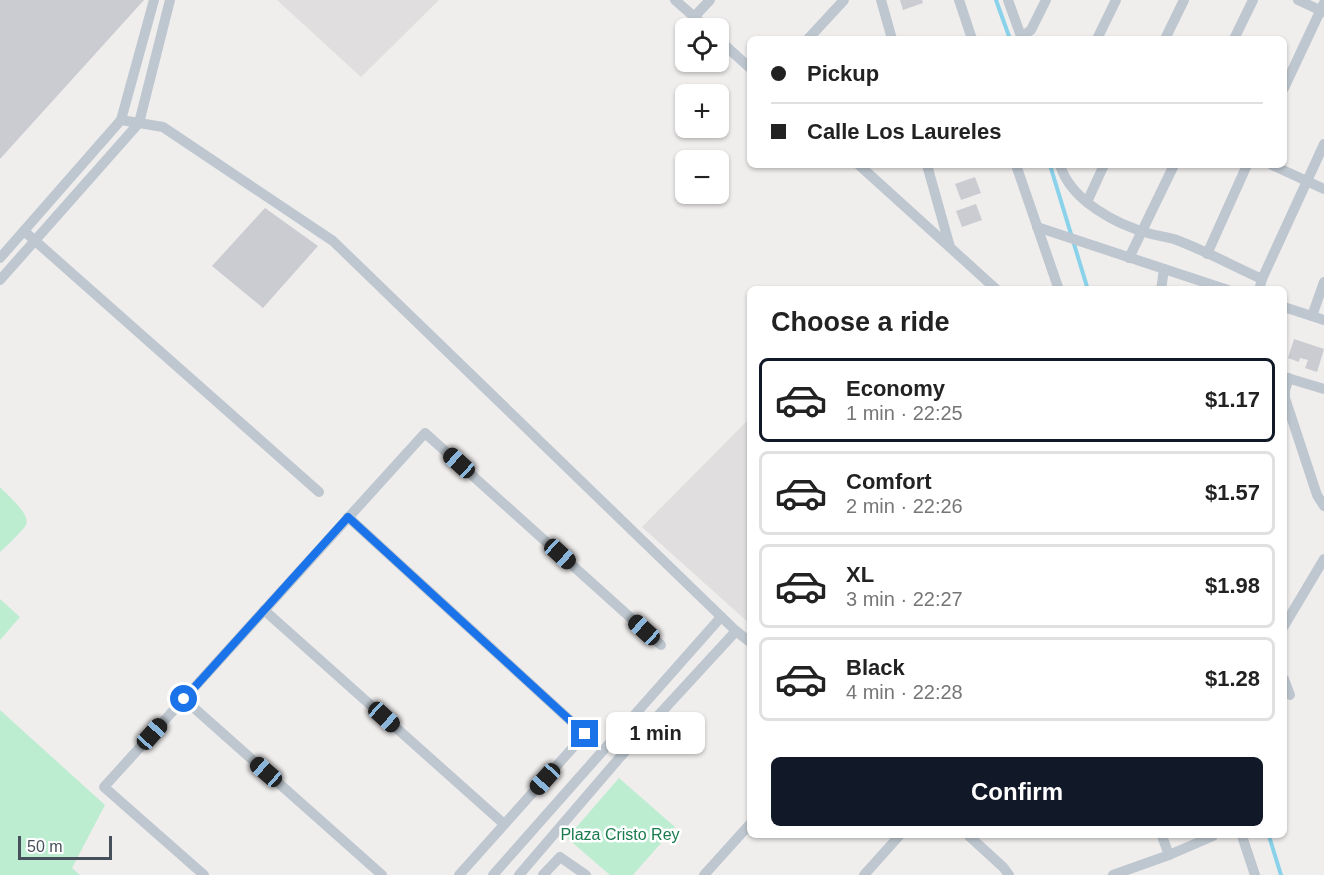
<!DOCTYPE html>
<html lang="en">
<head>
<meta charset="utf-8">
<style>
	body { margin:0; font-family:Arial,sans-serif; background:#f6f6f6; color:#222; height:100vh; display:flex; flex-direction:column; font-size:22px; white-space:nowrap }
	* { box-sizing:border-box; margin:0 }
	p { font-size:20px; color:#767676 }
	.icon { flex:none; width:33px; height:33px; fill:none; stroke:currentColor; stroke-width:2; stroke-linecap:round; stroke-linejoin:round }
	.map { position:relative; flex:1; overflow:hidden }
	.details { position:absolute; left:747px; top:286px; width:540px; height:552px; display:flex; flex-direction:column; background:#fff; border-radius:9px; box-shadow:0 2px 4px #0004 }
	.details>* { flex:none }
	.hud { position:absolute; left:747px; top:36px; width:540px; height:132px; border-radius:9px; box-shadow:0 2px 4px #0004; display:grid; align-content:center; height:132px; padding:0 24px; background:#fff }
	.buttons { position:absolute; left:675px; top:18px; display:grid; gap:12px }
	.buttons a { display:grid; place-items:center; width:54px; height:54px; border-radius:9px; background:#fff; box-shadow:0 2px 4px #0004; font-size:30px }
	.scale { position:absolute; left:18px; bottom:15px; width:94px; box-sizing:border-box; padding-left:6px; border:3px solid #46505a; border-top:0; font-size:16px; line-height:21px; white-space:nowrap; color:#46505a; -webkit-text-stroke:4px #fff; paint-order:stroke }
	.end { position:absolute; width:27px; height:27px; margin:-14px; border:8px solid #1a73e8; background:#fff; box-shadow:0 0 0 3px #fff }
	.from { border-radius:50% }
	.bubble { position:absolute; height:42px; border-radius:9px; background:#fff; box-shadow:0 2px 4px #0004; font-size:20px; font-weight:800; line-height:42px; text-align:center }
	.car { position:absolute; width:18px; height:36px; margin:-18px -9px; border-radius:8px; box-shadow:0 0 4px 2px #0007; background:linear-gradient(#222 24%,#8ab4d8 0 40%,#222 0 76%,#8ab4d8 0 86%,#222 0) }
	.hud b { display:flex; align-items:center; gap:21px; height:57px; font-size:22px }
	.hud b+b { border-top:2px solid #e0e0e0 }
	.hud i { width:15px; height:15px; background:#222 }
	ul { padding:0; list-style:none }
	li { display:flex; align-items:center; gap:18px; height:84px; margin:0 12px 9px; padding:0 12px; border:3px solid #e0e0e0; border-radius:9px }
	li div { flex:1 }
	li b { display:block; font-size:22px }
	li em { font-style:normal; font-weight:800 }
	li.selected { border-color:#111827 }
	li>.icon { width:54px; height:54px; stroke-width:1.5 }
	h2 { padding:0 24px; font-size:27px; line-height:72px }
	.primary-button { display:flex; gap:12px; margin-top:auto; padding:12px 24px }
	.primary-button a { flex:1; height:69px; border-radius:9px; background:#111827; color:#fff; font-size:24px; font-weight:800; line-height:69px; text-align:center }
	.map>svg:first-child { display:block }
</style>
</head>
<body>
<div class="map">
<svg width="1324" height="875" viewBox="0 0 1324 875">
	<rect width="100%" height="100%" fill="#f0eded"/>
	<!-- education -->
	<g fill="#e1dedf">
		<polygon points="277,0 439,0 361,77"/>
		<polygon points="750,418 750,624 642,527"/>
	</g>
	<!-- green -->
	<g fill="#bcedd1">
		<path d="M0 487C7 495 31 514 26 525 24 529 5 548 0 552Z"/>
		<polygon points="0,599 20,617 0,640"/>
		<polygon points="0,710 105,805 72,868 80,875 0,875"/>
		<polygon points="619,778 675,827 633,875 610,875 567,838"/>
	</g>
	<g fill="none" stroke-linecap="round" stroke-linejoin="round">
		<!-- stream -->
		<g stroke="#89d2ea" stroke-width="4">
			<polyline points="996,0 1010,39"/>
			<polyline points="1050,165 1088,290"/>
			<polyline points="1269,836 1281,875"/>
		</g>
	</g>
	<!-- building -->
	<g fill="#caccd2">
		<polygon points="0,0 144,0 0,159"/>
		<polygon points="900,0 922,0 923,3 903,10"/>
		<polygon points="975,177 981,193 961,200 955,184"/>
		<polygon points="976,204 982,220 962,227 956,211"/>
		<polygon points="265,208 318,246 263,308 212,266"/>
		<polygon points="1294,339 1324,349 1317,372 1305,368 1308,360 1300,358 1299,362 1288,358"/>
	</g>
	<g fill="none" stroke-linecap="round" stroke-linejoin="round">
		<!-- minor -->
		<g stroke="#bec7cf" stroke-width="10">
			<polyline points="675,0 707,28"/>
			<polyline points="881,0 892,39"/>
			<polyline points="959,0 972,39"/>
			<polyline points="1008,0 1022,39"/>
			<polyline points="1298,0 1324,12"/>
			<polyline points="694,17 710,0"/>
			<polyline points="1021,37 1031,30 1046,0"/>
			<polyline points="718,39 750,68"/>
			<polyline points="808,39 844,0"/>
			<polyline points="1097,39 1116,0"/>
			<polyline points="1165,39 1184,0"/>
			<polyline points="1234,39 1253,0"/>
			<polyline points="1284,88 1324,3"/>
			<polyline points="121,120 163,127 333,241 736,631 750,642"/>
			<polyline points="859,165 997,290"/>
			<polyline points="927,165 950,247"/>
			<polyline points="1016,165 1059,290"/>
			<path d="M1060 165C1071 201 1117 225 1151 234 1159 236 1167 237 1174 239 1204 250 1233 266 1262 279"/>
			<polyline points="1272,165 1324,189"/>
			<polyline points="1087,202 1104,165"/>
			<polyline points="1037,227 1228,290"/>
			<polyline points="24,231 319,492"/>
			<polyline points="1207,254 1247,165"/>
			<polyline points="0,258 121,120 154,0"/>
			<polyline points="1129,258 1174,165"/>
			<polyline points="0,280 139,123 170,0"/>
			<polyline points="1161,290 1164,269"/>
			<polyline points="1259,290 1262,279 1324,144"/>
			<polyline points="1284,307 1324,320"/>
			<polyline points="1312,316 1324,282"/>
			<polyline points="1284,377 1324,389"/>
			<polyline points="1289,378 1285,390 1285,398 1317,495 1324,506"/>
			<polyline points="348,517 585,734 459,875"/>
			<polyline points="264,610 504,824"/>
			<polyline points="1284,626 1324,559"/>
			<polyline points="1284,679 1290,695"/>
			<polyline points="184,699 382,875"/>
			<polyline points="969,836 1003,867 1009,875"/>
			<polyline points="1162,836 1169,855"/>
			<polyline points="1242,836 1255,875"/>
			<polyline points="204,875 104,787 425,433 661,645"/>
			<polyline points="493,875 721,617"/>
			<polyline points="519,875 621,756 736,631"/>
			<polyline points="543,875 560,857 586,875"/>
			<polyline points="704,875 750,824"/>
			<polyline points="864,875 899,836"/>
			<polyline points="1113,875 1169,855 1213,836"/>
		</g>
	</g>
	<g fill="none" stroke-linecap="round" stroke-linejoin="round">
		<!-- route -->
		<polyline stroke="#1a73e8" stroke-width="8" points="184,699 348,517 585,734"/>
	</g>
	<g text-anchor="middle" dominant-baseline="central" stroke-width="5" stroke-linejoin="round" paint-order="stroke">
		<!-- park labels -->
		<g font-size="16" fill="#187a4d" stroke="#fff">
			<text x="620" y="834">Plaza Cristo Rey</text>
		</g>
	</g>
</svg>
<div class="buttons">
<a><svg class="icon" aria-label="locate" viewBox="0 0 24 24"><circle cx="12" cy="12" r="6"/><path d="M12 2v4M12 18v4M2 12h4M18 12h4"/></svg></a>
<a>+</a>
<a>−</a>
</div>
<div class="scale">50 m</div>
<i class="end from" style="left:184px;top:699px"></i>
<i class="end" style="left:585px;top:734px"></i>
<div class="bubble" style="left:606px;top:712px;width:99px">1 min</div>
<i class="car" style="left:459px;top:463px;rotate:312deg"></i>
<i class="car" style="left:560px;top:554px;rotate:132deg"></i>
<i class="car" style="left:644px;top:630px;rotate:312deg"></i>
<i class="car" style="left:384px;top:717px;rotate:132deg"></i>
<i class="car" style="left:152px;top:734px;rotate:42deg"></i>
<i class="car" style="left:266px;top:772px;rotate:311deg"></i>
<i class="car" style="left:545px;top:779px;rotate:222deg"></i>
<div class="hud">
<b><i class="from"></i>Pickup</b>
<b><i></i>Calle Los Laureles</b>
</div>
<section class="details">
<h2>Choose a ride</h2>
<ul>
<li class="selected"><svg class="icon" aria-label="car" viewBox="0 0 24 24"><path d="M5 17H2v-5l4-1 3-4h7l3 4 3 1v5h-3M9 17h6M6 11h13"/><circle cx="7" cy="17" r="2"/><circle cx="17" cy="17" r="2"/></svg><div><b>Economy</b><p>1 min · 22:25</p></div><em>$1.17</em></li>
<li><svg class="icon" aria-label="car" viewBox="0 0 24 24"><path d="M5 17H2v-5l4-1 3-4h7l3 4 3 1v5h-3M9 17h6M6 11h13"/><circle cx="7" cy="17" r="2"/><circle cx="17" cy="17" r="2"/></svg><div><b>Comfort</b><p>2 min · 22:26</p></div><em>$1.57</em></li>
<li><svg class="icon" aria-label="car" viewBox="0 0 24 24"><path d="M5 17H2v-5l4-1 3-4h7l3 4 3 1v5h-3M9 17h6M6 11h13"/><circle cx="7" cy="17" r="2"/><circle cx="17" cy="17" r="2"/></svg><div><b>XL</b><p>3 min · 22:27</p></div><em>$1.98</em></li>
<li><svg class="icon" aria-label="car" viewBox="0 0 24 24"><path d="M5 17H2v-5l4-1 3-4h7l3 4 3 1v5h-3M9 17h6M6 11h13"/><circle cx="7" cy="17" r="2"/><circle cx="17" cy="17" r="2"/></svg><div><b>Black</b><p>4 min · 22:28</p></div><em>$1.28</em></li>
</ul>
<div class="primary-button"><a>Confirm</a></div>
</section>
</div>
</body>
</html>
